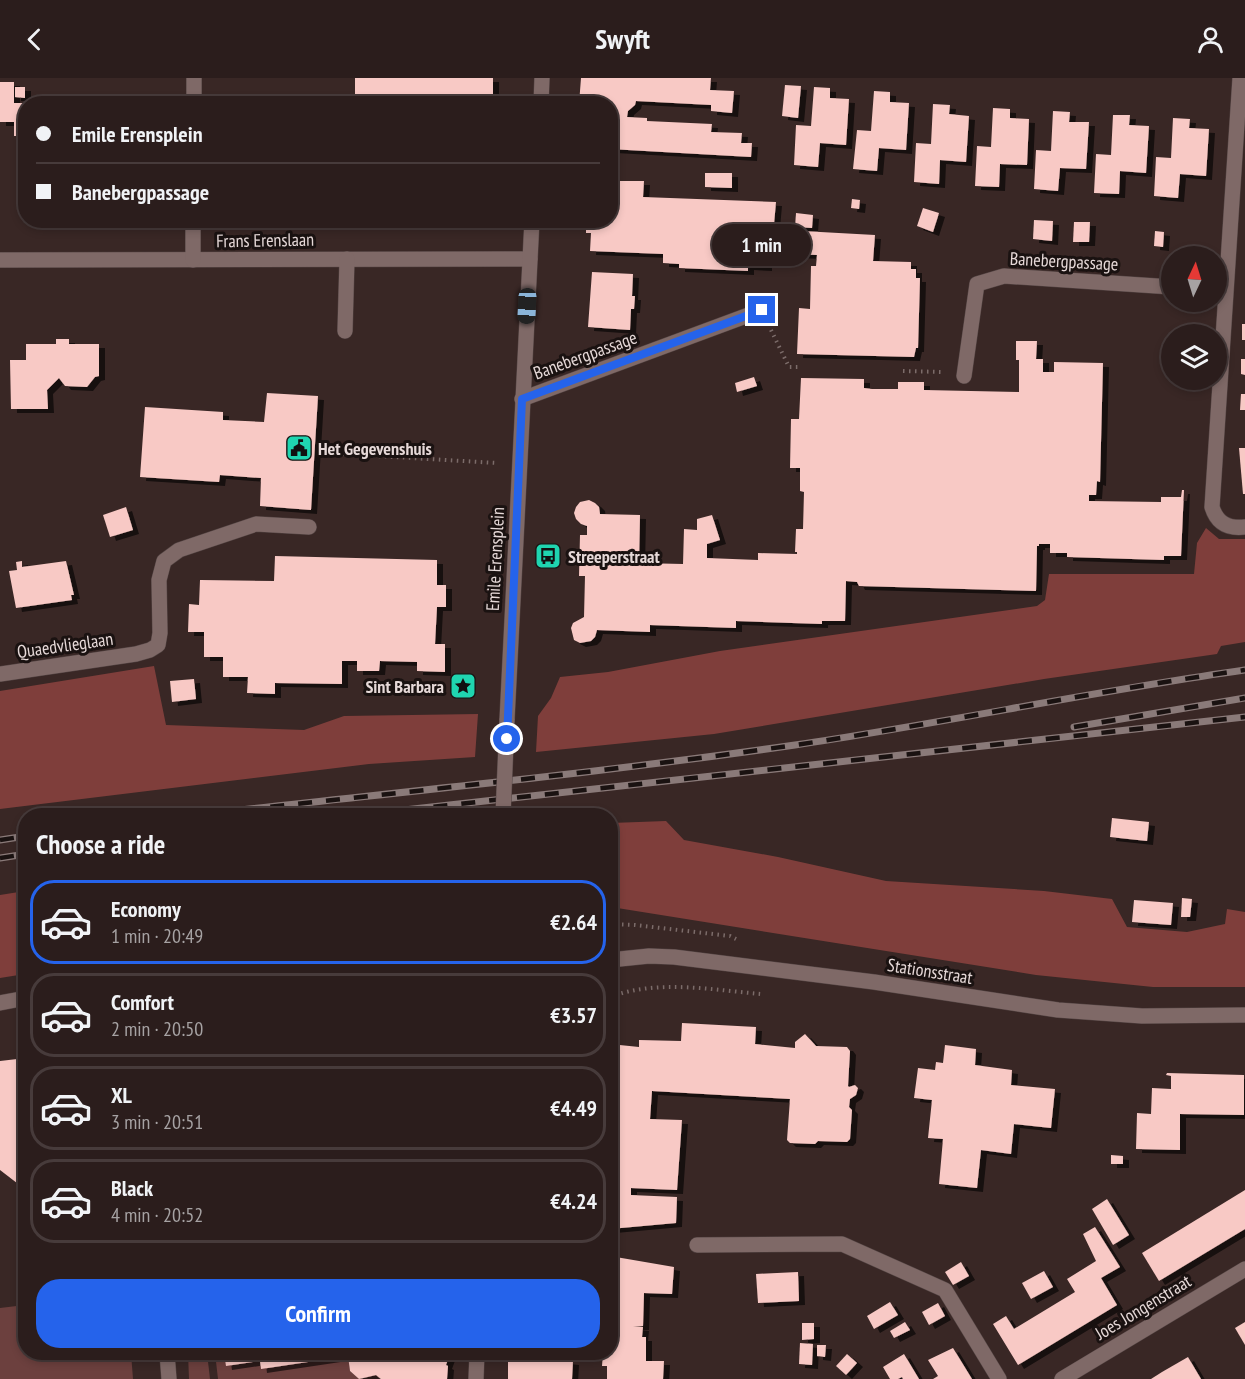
<!DOCTYPE html>
<html lang="en">
<head>
<meta charset="utf-8">
<style>
	body { margin:0; font-family:"PT Sans Narrow",sans-serif; background:#332625; color:#f1f3f6; height:100vh; display:flex; flex-direction:column; font-size:22px; white-space:nowrap }
	* { box-sizing:border-box; margin:0 }
	p { font-size:20px; color:#a6a2a3 }
	.icon { flex:none; width:33px; height:33px; fill:none; stroke:currentColor; stroke-width:2; stroke-linecap:round; stroke-linejoin:round }
	.map { position:relative; flex:1; overflow:hidden }
	.panel { position:absolute; left:18px; top:730px; width:600px; height:552px; display:flex; flex-direction:column; background:#2b1d1c; border-radius:24px; box-shadow:0 3px 9px #0003,0 0 0 2px #473b3b }
	.panel>* { flex:none }
	.banner { position:absolute; left:18px; top:18px; width:600px; height:132px; border-radius:24px; box-shadow:0 3px 9px #0003,0 0 0 2px #473b3b; display:grid; align-content:center; height:132px; padding:0 18px; background:#2b1d1c }
	.needle { width:39px; rotate:4deg }
	.buttons { position:absolute; left:1161px; top:168px; display:grid; gap:12px }
	.buttons a { display:grid; place-items:center; width:66px; height:66px; border-radius:50%; background:#2b1d1c; box-shadow:0 3px 9px #0003,0 0 0 2px #473b3b; font-size:30px }
	.end { position:absolute; width:27px; height:27px; margin:-14px; border:8px solid #2563eb; background:#fff; box-shadow:0 0 0 3px #fff }
	.from { border-radius:50% }
	.bubble { position:absolute; height:42px; border-radius:21px; background:#2b1d1c; box-shadow:0 3px 9px #0003,0 0 0 2px #473b3b; font-size:20px; font-weight:700; line-height:42px; text-align:center }
	.car { position:absolute; width:18px; height:36px; margin:-18px -9px; border-radius:8px; box-shadow:0 0 4px 2px #0007; background:linear-gradient(#222 24%,#8ab4d8 0 40%,#222 0 76%,#8ab4d8 0 86%,#222 0) }
	.banner b { display:flex; align-items:center; gap:21px; height:57px; font-size:22px }
	.banner b+b { border-top:2px solid #473b3b }
	.banner i { width:15px; height:15px; background:#f1f3f6 }
	ul { padding:0; list-style:none }
	li { display:flex; align-items:center; gap:18px; height:84px; margin:0 12px 9px; padding:0 6px; border:3px solid #473b3b; border-radius:24px }
	li div { flex:1 }
	li b { display:block; font-size:22px }
	li em { font-style:normal; font-weight:700 }
	li.active { border-color:#2563eb }
	li>.icon { width:54px; height:54px; stroke-width:1.5 }
	h2 { padding:0 18px; font-size:27px; line-height:72px }
	.cta { display:flex; gap:12px; margin-top:auto; padding:12px 18px }
	.cta a { flex:1; height:69px; border-radius:24px; background:#2563eb; color:#fff; font-size:24px; font-weight:700; line-height:69px; text-align:center }
	header { display:flex; justify-content:space-between; align-items:center; height:78px; padding:0 18px; background:#2b1d1c; font-size:27px; font-weight:700 }
	.map>svg:first-child { display:block }
</style>
</head>
<body>
<header><svg class="icon" aria-label="back" viewBox="0 0 24 24"><path d="M15 5l-7 7 7 7"/></svg>Swyft<svg class="icon" aria-label="person" viewBox="0 0 24 24"><circle cx="12" cy="8" r="4"/><path d="M4 21q1-7 8-7t8 7"/></svg></header>
<div class="map">
<svg width="1245" height="1301" viewBox="0 0 1245 1301">
	<defs>
		<filter id="shadow"><feDropShadow dx="6" dy="4" stdDeviation="0" flood-color="#0009"/></filter>
	</defs>
	<rect width="100%" height="100%" fill="#392725"/>
	<!-- green -->
	<g fill="#6c403e">
		<polygon points="25,1227 26,1275 131,1275 133,1301 0,1301 0,1230"/>
		<polygon points="188,1275 207,1275 210,1301 189,1301"/>
		<polygon points="215,1275 224,1275 260,1283 261,1290 348,1278 350,1293 359,1301 376,1297 381,1301 218,1301"/>
	</g>
	<!-- forest -->
	<g fill="#7f3e3b">
		<polygon points="1206,450 1219,461 1245,461 1245,564 1221,568 1217,576 1044,601 714,656 536,674 538,638 551,620 560,599 608,594 720,573 1037,528 1045,522 1049,496 1194,496 1197,465"/>
		<polygon points="154,588 166,647 304,652 344,638 478,636 475,679 369,686 0,731 0,613"/>
		<polygon points="666,743 684,762 778,779 886,803 1044,813 1112,821 1127,849 1187,854 1225,846 1227,831 1245,834 1245,909 1153,909 1036,897 611,829 611,745"/>
		<polygon points="25,813 25,896 0,900 0,817"/>
	</g>
	<!-- building -->
	<g fill="#f8c9c5" filter="url(#shadow)">
		<polygon points="355,0 493,0 493,26 341,26 341,19 355,18"/>
		<polygon points="581,0 711,0 710,12 734,13 732,35 711,33 711,27 636,23 635,27 628,33 627,39 647,40 647,43 712,46 711,54 742,55 741,65 752,65 751,79 610,71 610,26 579,26"/>
		<polygon points="0,4 14,4 14,25 26,25 26,58 14,58 14,44 0,44"/>
		<polygon points="785,7 801,8 798,40 782,38"/>
		<polygon points="15,9 25,9 25,20 15,19"/>
		<polygon points="814,9 830,10 830,20 849,21 846,67 820,65 818,89 794,87 796,47 811,48"/>
		<polygon points="874,13 890,14 890,24 909,25 906,72 879,70 877,93 853,91 857,52 871,53"/>
		<polygon points="933,26 950,27 949,36 969,38 966,84 940,82 939,106 914,104 916,65 931,66"/>
		<polygon points="993,30 1010,31 1010,40 1029,41 1027,87 1000,86 999,109 975,108 977,68 991,69"/>
		<polygon points="1053,33 1070,34 1069,44 1089,44 1086,91 1060,90 1058,113 1034,111 1036,72 1051,73"/>
		<polygon points="1113,37 1130,37 1129,47 1149,48 1146,95 1120,93 1119,116 1094,115 1096,76 1111,77"/>
		<polygon points="1173,40 1190,41 1189,50 1209,51 1206,98 1180,96 1178,120 1154,118 1156,79 1171,80"/>
		<polygon points="705,95 732,95 732,110 705,109"/>
		<polygon points="610,103 644,103 643,119 776,124 774,146 784,146 784,152 875,157 873,183 911,184 911,191 916,191 916,200 920,200 918,270 916,270 914,279 797,276 799,230 810,231 811,188 816,188 817,177 766,175 766,189 748,188 748,193 679,190 679,186 663,185 663,176 590,173 591,155 586,155 586,142 610,142"/>
		<polygon points="852,121 860,122 859,131 851,130"/>
		<polygon points="923,130 939,135 933,154 917,148"/>
		<polygon points="796,135 813,137 812,150 795,149"/>
		<polygon points="1034,142 1053,143 1052,163 1033,161"/>
		<polygon points="1074,144 1090,144 1089,164 1073,164"/>
		<polygon points="1155,153 1164,154 1163,169 1154,168"/>
		<polygon points="592,194 633,196 632,218 635,218 634,231 631,231 630,252 588,249"/>
		<rect x="1242" y="246" width="3" height="16"/>
		<polygon points="56,261 69,261 69,266 99,266 99,298 95,299 87,309 65,308 59,300 47,312 48,331 11,331 10,282 26,282 26,266 56,266"/>
		<polygon points="1016,263 1037,263 1036,281 1043,281 1043,294 1054,294 1054,284 1103,285 1100,404 1097,403 1096,417 1089,417 1089,423 1161,424 1161,419 1181,419 1182,412 1184,412 1181,478 1164,478 1164,482 1067,479 1067,475 1050,475 1050,466 1039,466 1039,468 1037,468 1036,513 859,508 857,504 846,503 845,543 822,543 822,546 736,543 736,550 650,547 650,554 597,552 595,559 591,563 580,565 574,562 571,550 573,545 584,539 585,498 579,498 580,457 587,457 587,448 581,446 576,441 574,435 576,429 580,424 589,422 595,425 599,429 600,436 640,437 639,485 683,486 684,451 697,452 697,441 712,437 720,462 707,466 707,480 758,482 758,475 797,476 797,474 795,474 796,451 803,451 804,414 800,413 800,390 790,390 791,341 799,341 801,300 864,301 864,310 872,311 898,311 898,304 924,304 924,312 1019,314 1019,282 1016,282"/>
		<polygon points="1241,281 1245,281 1245,297 1241,296"/>
		<polygon points="754,299 757,308 737,314 735,305"/>
		<polygon points="267,315 318,318 311,432 260,428 261,400 220,397 219,404 140,399 145,329 223,334 223,342 264,344"/>
		<polygon points="1241,316 1245,316 1245,332 1240,332"/>
		<polygon points="1239,370 1245,370 1245,416 1243,416"/>
		<polygon points="126,429 133,452 110,459 103,437"/>
		<polygon points="275,478 437,482 437,507 446,507 446,529 437,529 435,566 445,566 445,594 417,593 417,584 380,583 379,593 357,593 357,583 342,583 342,606 275,605 275,616 247,615 248,599 223,599 223,579 204,579 204,554 188,554 189,526 199,527 200,502 274,503"/>
		<polygon points="22,483 22,489 66,483 74,517 71,517 72,522 16,530 9,493 17,492 16,484"/>
		<polygon points="194,601 196,621 172,624 170,603"/>
		<polygon points="1112,740 1149,744 1147,763 1110,759"/>
		<polygon points="1182,820 1192,821 1190,839 1181,839"/>
		<polygon points="1134,822 1173,825 1171,847 1132,844"/>
		<polygon points="682,945 756,949 755,966 795,970 795,964 805,956 816,968 847,969 850,973 848,1008 849,1009 855,1007 858,1010 856,1017 850,1021 849,1029 852,1032 850,1061 847,1064 818,1063 815,1066 790,1065 787,1062 790,1021 652,1013 650,1041 682,1042 677,1112 631,1110 631,1117 677,1119 676,1145 610,1151 610,966 639,969 639,962 681,963"/>
		<polygon points="945,967 976,971 975,987 1012,992 1011,1007 1055,1011 1051,1050 1014,1046 1011,1076 981,1072 977,1110 939,1106 943,1061 928,1060 932,1022 914,1020 918,990 935,992 936,984 943,985"/>
		<polygon points="26,980 26,1112 0,1092 0,983"/>
		<polygon points="1167,995 1244,997 1244,1037 1180,1036 1180,1072 1136,1071 1137,1035 1151,1036 1152,1010 1171,1011 1171,998 1166,997"/>
		<polygon points="1111,1077 1123,1078 1123,1086 1111,1086"/>
		<polygon points="1245,1112 1245,1151 1159,1203 1142,1175"/>
		<polygon points="1107,1121 1129,1157 1113,1167 1092,1131"/>
		<polygon points="1095,1149 1120,1189 1101,1200 1117,1227 1018,1287 993,1246 1006,1238 1014,1251 1075,1214 1067,1201 1096,1183 1083,1156"/>
		<polygon points="610,1178 674,1189 672,1216 644,1215 643,1248 633,1248 643,1249 642,1259 646,1259 646,1283 664,1283 663,1301 607,1301 607,1288 602,1288 603,1275 610,1275"/>
		<polygon points="961,1184 969,1198 953,1207 945,1194"/>
		<polygon points="1044,1193 1053,1209 1031,1221 1022,1205"/>
		<polygon points="798,1194 799,1223 758,1225 756,1196"/>
		<polygon points="890,1224 898,1237 874,1251 867,1238"/>
		<polygon points="938,1225 945,1238 929,1247 922,1234"/>
		<polygon points="905,1244 910,1252 894,1260 890,1253"/>
		<polygon points="1245,1244 1245,1267 1235,1250"/>
		<polygon points="802,1245 814,1245 814,1261 802,1262"/>
		<polygon points="800,1265 813,1266 812,1287 799,1286"/>
		<polygon points="817,1267 826,1267 825,1279 817,1278"/>
		<polygon points="953,1270 972,1301 933,1301 938,1298 928,1282"/>
		<polygon points="224,1275 450,1275 450,1276 446,1287 448,1288 447,1301 381,1301 376,1297 359,1301 350,1293 348,1278 261,1291 260,1283 226,1288"/>
		<polygon points="508,1275 545,1275 545,1280 573,1283 572,1301 508,1301"/>
		<polygon points="847,1276 857,1285 846,1297 836,1288"/>
		<polygon points="904,1276 919,1301 903,1301 902,1299 898,1301 890,1301 883,1289"/>
		<polygon points="1188,1279 1201,1301 1151,1301 1162,1294"/>
	</g>
	<g fill="none" stroke-linecap="round" stroke-linejoin="round">
		<!-- minor casing -->
		<g stroke="#534443" stroke-width="16">
			<g id="minor">
				<path d="M1240 0 1212 429C1217 445 1228 451 1245 449"/>
				<polyline points="194,26 194,0"/>
				<polyline points="541,26 542,0"/>
				<polyline points="0,182 530,181"/>
				<polyline points="193,182 193,142"/>
				<polyline points="345,253 347,181"/>
				<polyline points="964,298 977,206 1004,198 1172,209"/>
				<polyline points="522,321 762,232"/>
				<polyline points="0,596 136,576 150,572 158,567 160,555 159,502 164,483 179,472 256,446 309,449"/>
				<polyline points="507,642 532,142"/>
				<polyline points="610,882 649,878 674,879 874,904 1058,932 1142,938 1245,937"/>
				<polyline points="0,925 26,920"/>
				<polyline points="697,1167 842,1166 945,1212 999,1301"/>
				<polyline points="167,1275 169,1301"/>
				<polyline points="476,1301 477,1275"/>
				<polyline points="1062,1301 1245,1191"/>
			</g>
		</g>
		<!-- path -->
		<g stroke="#7c6c6a" stroke-width="4" stroke-dasharray="1.5 4.5" stroke-linecap="butt">
			<polyline points="771,252 789,289 798,289"/>
			<polyline points="903,293 943,294"/>
			<polyline points="325,375 497,385"/>
			<polyline points="610,846 635,847 730,858 736,861"/>
			<path d="M610 919C657 901 713 912 761 916"/>
		</g>
		<!-- minor -->
		<use href="#minor" stroke="#7f6967" stroke-width="15"/>
		<!-- rail casing -->
		<g stroke="#8a7a79" stroke-width="7">
			<g id="rail">
				<polyline points="1074,649 1245,620"/>
				<path d="M187 738C389 715 593 696 795 667 945 645 1094 613 1245 592"/>
				<polyline points="350,738 1245,639"/>
				<polyline points="0,762 26,758"/>
				<polyline points="0,780 26,776"/>
			</g>
		</g>
		<!-- rail -->
		<use href="#rail" stroke="#1a1211" stroke-width="4.5" stroke-dasharray="14" stroke-linecap="butt"/>
		<!-- minor-bridge casing -->
		<g stroke="#534443" stroke-width="16" stroke-linecap="butt">
			<polyline id="minor-bridge" points="503,738 507,642"/>
		</g>
		<!-- minor-bridge -->
		<use href="#minor-bridge" stroke="#7f6967" stroke-width="15"/>
	</g>
	<g fill="none" stroke-linecap="round" stroke-linejoin="round">
		<!-- route -->
		<polyline stroke="#2563eb" stroke-width="8" points="507,661 522,321 762,232"/>
	</g>
	<!-- icons -->
	<defs>
		<g id="civic-square" transform="scale(1.35)"><rect x="-9" y="-9" width="18" height="18" rx="4" fill="#1fd5b0" stroke="#1a1211"/><path d="M-.6-6.5H3V-4.5H.6V-3L4-1V1h2V6H-6V1h2V-1L-.6-3ZM-1.2 2.5V6h2.4V2.5Z" fill="#111"/></g>
		<g id="bus-square" transform="scale(1.35)"><rect x="-9" y="-9" width="18" height="18" rx="4" fill="#1fd5b0" stroke="#1a1211"/><path d="M-5-6H5V4H4V6H2V4H-2V6H-4V4H-5ZM-3.5-4V0h7V-4ZM-3.5 1.2v1.5H-2V1.2ZM2 1.2v1.5H3.5V1.2Z" fill="#111"/></g>
		<g id="sight-square" transform="scale(1.35)"><rect x="-9" y="-9" width="18" height="18" rx="4" fill="#1fd5b0" stroke="#1a1211"/><path d="M0-6L1.8-2.2L6-1.7L2.9 1.2L3.7 5.4L0 3.3L-3.7 5.4L-2.9 1.2L-6-1.7L-1.8-2.2Z" fill="#111"/></g>
	</defs>
	<g fill-rule="evenodd">
		<use href="#civic-square" x="299" y="370"/>
		<use href="#bus-square" x="548" y="478"/>
		<use href="#sight-square" x="463" y="608"/>
	</g>
	<g text-anchor="middle" dominant-baseline="central" stroke-width="6" stroke-linejoin="round" paint-order="stroke">
		<!-- street labels -->
		<g font-size="18" fill="#e6d9d8" stroke="#1a1211">
			<text transform="translate(265 162) rotate(-1)">Frans Erenslaan</text>
			<text transform="translate(1064 183) rotate(3)">Banebergpassage</text>
			<text transform="translate(585 277) rotate(-20)">Banebergpassage</text>
			<text transform="translate(495 481) rotate(-87)">Emile Erensplein</text>
			<text transform="translate(65 567) rotate(-8)">Quaedvlieglaan</text>
			<text transform="translate(930 893) rotate(9)">Stationsstraat</text>
			<text transform="translate(1143 1229) rotate(-31)">Joes Jongenstraat</text>
		</g>
		<!-- poi labels -->
		<g font-size="18" font-weight="bold" fill="#e6d9d8" stroke="#1a1211" text-anchor="start">
			<text x="318" y="370">Het Gegevenshuis</text>
			<text x="568" y="478">Streeperstraat</text>
			<text x="444" y="608" text-anchor="end">Sint Barbara</text>
		</g>
	</g>
</svg>
<div class="buttons">
<a><svg class="needle" viewBox="-14 -14 28 28"><path d="M0-13l5 13h-10z" fill="#e53935"/><path d="M0 13l5-13h-10z" fill="#a6a2a3"/></svg></a>
<a><svg class="icon" aria-label="layers" viewBox="0 0 24 24"><path d="M12 4l9 5-9 5-9-5zM3 14l9 5 9-5"/></svg></a>
</div>
<i class="end from" style="left:507px;top:661px"></i>
<i class="end" style="left:762px;top:232px"></i>
<div class="bubble" style="left:712px;top:146px;width:99px">1 min</div>
<i class="car" style="left:527px;top:228px;rotate:183deg"></i>
<div class="banner">
<b><i class="from"></i>Emile Erensplein</b>
<b><i></i>Banebergpassage</b>
</div>
<section class="panel">
<h2>Choose a ride</h2>
<ul>
<li class="active"><svg class="icon" aria-label="car" viewBox="0 0 24 24"><path d="M5 17H2v-5l4-1 3-4h7l3 4 3 1v5h-3M9 17h6M6 11h13"/><circle cx="7" cy="17" r="2"/><circle cx="17" cy="17" r="2"/></svg><div><b>Economy</b><p>1 min · 20:49</p></div><em>€2.64</em></li>
<li><svg class="icon" aria-label="car" viewBox="0 0 24 24"><path d="M5 17H2v-5l4-1 3-4h7l3 4 3 1v5h-3M9 17h6M6 11h13"/><circle cx="7" cy="17" r="2"/><circle cx="17" cy="17" r="2"/></svg><div><b>Comfort</b><p>2 min · 20:50</p></div><em>€3.57</em></li>
<li><svg class="icon" aria-label="car" viewBox="0 0 24 24"><path d="M5 17H2v-5l4-1 3-4h7l3 4 3 1v5h-3M9 17h6M6 11h13"/><circle cx="7" cy="17" r="2"/><circle cx="17" cy="17" r="2"/></svg><div><b>XL</b><p>3 min · 20:51</p></div><em>€4.49</em></li>
<li><svg class="icon" aria-label="car" viewBox="0 0 24 24"><path d="M5 17H2v-5l4-1 3-4h7l3 4 3 1v5h-3M9 17h6M6 11h13"/><circle cx="7" cy="17" r="2"/><circle cx="17" cy="17" r="2"/></svg><div><b>Black</b><p>4 min · 20:52</p></div><em>€4.24</em></li>
</ul>
<div class="cta"><a>Confirm</a></div>
</section>
</div>
</body>
</html>
